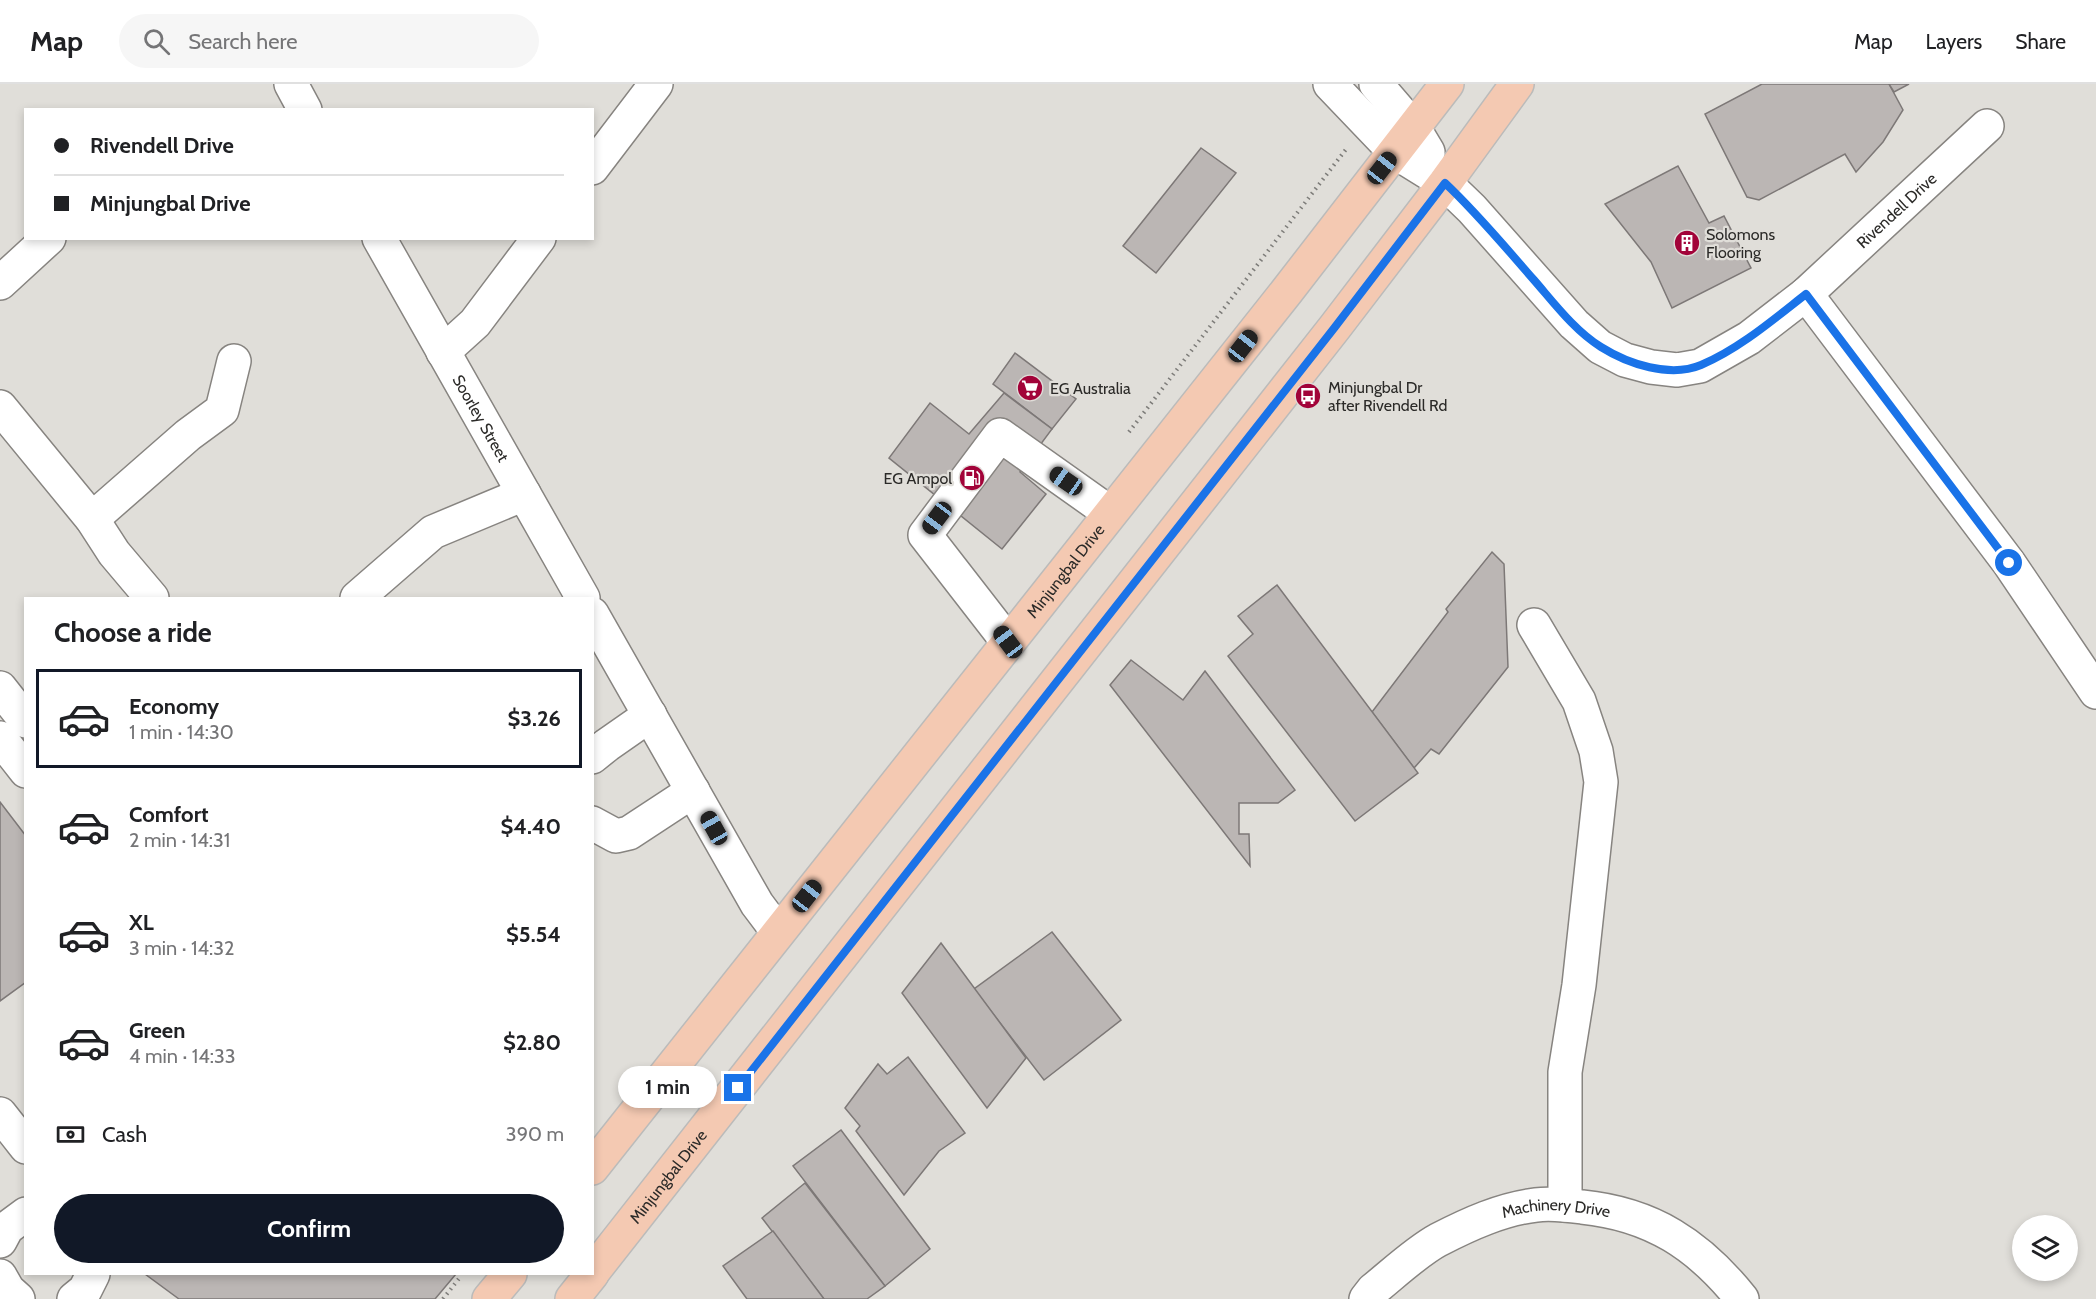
<!DOCTYPE html>
<html lang="en">
<head>
<meta charset="utf-8">
<style>
	body { margin:0; font-family:Cabin,sans-serif; background:#f6f6f6; color:#202124; height:100vh; display:flex; flex-direction:column; font-size:22px; white-space:nowrap }
	* { box-sizing:border-box; margin:0 }
	p { font-size:20px; color:#757577 }
	.icon { flex:none; width:33px; height:33px; fill:none; stroke:currentColor; stroke-width:2; stroke-linecap:round; stroke-linejoin:round }
	.map { position:relative; flex:1; overflow:hidden }
	.sheet { position:absolute; left:24px; top:513px; width:570px; height:678px; display:flex; flex-direction:column; background:#fff; border-radius:0px; box-shadow:0 3px 9px #0003 }
	.sheet>* { flex:none }
	.top-card { position:absolute; left:24px; top:24px; width:570px; height:132px; border-radius:0px; box-shadow:0 3px 9px #0003; display:grid; align-content:center; height:132px; padding:0 30px; background:#fff }
	.buttons { position:absolute; left:2012px; top:1131px; display:grid; gap:12px }
	.buttons a { display:grid; place-items:center; width:66px; height:66px; border-radius:50%; background:#fff; box-shadow:0 3px 9px #0003; font-size:30px }
	.end { position:absolute; width:27px; height:27px; margin:-14px; border:8px solid #1a73e8; background:#fff; box-shadow:0 0 0 3px #fff }
	.from { border-radius:50% }
	.bubble { position:absolute; height:42px; border-radius:21px; background:#fff; box-shadow:0 3px 9px #0003; font-size:20px; font-weight:800; line-height:42px; text-align:center }
	.car { position:absolute; width:18px; height:36px; margin:-18px -9px; border-radius:8px; box-shadow:0 0 4px 2px #0007; background:linear-gradient(#222 24%,#8ab4d8 0 40%,#222 0 76%,#8ab4d8 0 86%,#222 0) }
	.top-card b { display:flex; align-items:center; gap:21px; height:57px; font-size:22px }
	.top-card b+b { border-top:2px solid #e0e0e0 }
	.top-card i { width:15px; height:15px; background:#202124 }
	ul { padding:0; list-style:none }
	li { display:flex; align-items:center; gap:18px; height:99px; margin:0 12px 9px; padding:0 18px; border:3px solid transparent; border-radius:0px }
	li div { flex:1 }
	li b { display:block; font-size:22px }
	li em { font-style:normal; font-weight:800 }
	li.selected { border-color:#111827 }
	li>.icon { width:54px; height:54px; stroke-width:1.5 }
	h2 { padding:0 30px; font-size:27px; line-height:72px }
	.pay { display:flex; align-items:center; gap:15px; height:66px; padding:0 30px; font-size:22px }
	.pay p { margin-inline-start:auto }
	.button { display:flex; gap:12px; margin-top:auto; padding:12px 30px }
	.button a { flex:1; height:69px; border-radius:36px; background:#111827; color:#fff; font-size:24px; font-weight:800; line-height:69px; text-align:center }
	header { display:flex; align-items:center; gap:36px; box-sizing:border-box; height:84px; padding:0 30px; background:#fff; border-bottom:2px solid #e0e0e0 }
	header strong { font-size:28px }
	nav { display:flex; gap:33px; margin-inline-start:auto; font-size:21px }
	.search { width:420px; height:54px; background:#f6f6f6; display:flex; align-items:center; gap:15px; box-sizing:border-box; padding:0 21px; border-radius:33px; color:#757577; font-size:22px }
	.map>svg:first-child { display:block }
</style>
</head>
<body>
<header>
<strong>Map</strong>
<div class="search"><svg class="icon" aria-label="search" viewBox="0 0 24 24"><circle cx="10" cy="10" r="6"/><path d="M15 15l6 6"/></svg>Search here</div>
<nav><a>Map</a><a>Layers</a><a>Share</a></nav>
</header>
<div class="map">
<svg width="2096" height="1215" viewBox="0 0 2096 1215">
	<rect width="100%" height="100%" fill="#e0ded9"/>
	<!-- building -->
	<g fill="#bbb6b4" stroke="#7d7877" stroke-width="1.5">
		<polygon points="1762,0 1889,0 1903,26 1883,58 1856,88 1845,70 1759,116 1747,113 1705,30"/>
		<polygon points="1889,0 1909,0 1894,8"/>
		<polygon points="1201,64 1236,89 1156,189 1123,162"/>
		<polygon points="1678,82 1709,139 1724,132 1751,184 1672,224 1651,178 1605,120"/>
		<polygon points="1015,269 1076,315 1052,345 993,300"/>
		<polygon points="1004,309 1052,345 1020,388 1046,410 1002,465 889,374 930,319 969,350"/>
		<polygon points="1492,468 1504,480 1508,583 1439,670 1431,665 1414,684 1372,628 1448,528 1446,525"/>
		<polygon points="1277,501 1418,689 1355,737 1228,572 1253,550 1238,532"/>
		<polygon points="1131,576 1183,616 1205,587 1295,706 1278,719 1239,719 1239,750 1249,750 1250,782 1110,601"/>
		<polygon points="0,718 26,752 26,898 0,917"/>
		<polygon points="1052,848 1121,936 1044,996 974,905"/>
		<polygon points="941,859 1026,974 987,1024 902,909"/>
		<polygon points="908,973 965,1049 939,1067 904,1111 856,1047 860,1042 845,1024 878,980 887,990"/>
		<polygon points="841,1046 930,1165 885,1202 793,1082"/>
		<polygon points="805,1099 885,1202 867,1215 824,1215 762,1134"/>
		<polygon points="773,1147 824,1215 747,1215 723,1182"/>
		<polygon points="145,1190 456,1190 435,1215 179,1215"/>
	</g>
	<g fill="none" stroke-linecap="round" stroke-linejoin="round">
		<!-- minor casing -->
		<g stroke="#878480" stroke-width="36">
			<g id="minor">
				<polyline points="291,0 305,26"/>
				<path id="s1" d="M1330 0 1395 68 1445 99 1472 125 1574 240 1600 263 1625 276 1651 283 1677 286 1700 282 1749 254 1806 210 1987 42"/>
				<polyline points="1376,0 1413,43 1428,68"/>
				<polyline points="592,84 656,0"/>
				<path id="s2" d="M379 154 583 514"/>
				<polyline points="0,199 49,154"/>
				<polyline points="1806,210 2009,479 2096,608"/>
				<polyline points="443,268 475,239 539,154"/>
				<polyline points="0,323 92,435 114,469 152,514"/>
				<polyline points="92,435 188,351 222,326 234,277"/>
				<polyline points="357,514 433,448 524,410"/>
				<polyline points="592,530 757,820 778,848"/>
				<polyline points="1534,541 1579,617 1596,667 1601,698 1579,901 1565,988 1565,1121"/>
				<polyline points="1008,558 925,451 1000,351 1110,429"/>
				<polyline points="0,604 26,637"/>
				<polyline points="0,654 26,687"/>
				<polyline points="592,673 607,661 650,631"/>
				<polyline points="592,739 616,752 629,749 693,707"/>
				<polyline points="0,1030 26,1063"/>
				<polyline points="0,1157 7,1144 26,1130"/>
				<polyline points="0,1192 8,1206 18,1215"/>
				<polyline points="74,1215 85,1206 93,1190"/>
				<path id="s3" d="M1366 1215 1373 1206C1393 1190 1416 1168 1438 1156 1469 1140 1502 1125 1536 1121 1551 1119 1567 1121 1582 1123 1652 1130 1699 1161 1742 1215"/>
			</g>
		</g>
		<!-- major casing -->
		<g stroke="#bbbbba" stroke-width="36">
			<g id="major">
				<path id="s4" d="M592 1084 1287 207 1447 0"/>
				<path id="s5" d="M592 1189 1335 243 1445 99 1517 0"/>
				<polyline points="489,1215 510,1190"/>
				<polyline points="572,1215 592,1190"/>
			</g>
		</g>
		<!-- path -->
		<g stroke="#7d7c79" stroke-width="4" stroke-dasharray="1.5 4.5" stroke-linecap="butt">
			<polyline points="1129,348 1347,64"/>
			<polyline points="443,1215 461,1192"/>
		</g>
		<!-- minor -->
		<use href="#minor" stroke="#fff" stroke-width="33"/>
		<!-- major -->
		<use href="#major" stroke="#f4c9b2" stroke-width="33"/>
	</g>
	<g fill="none" stroke-linecap="round" stroke-linejoin="round">
		<!-- route -->
		<path stroke="#1a73e8" stroke-width="8" d="M738 1004 1335 243 1445 99C1477 129 1505 163 1534 196 1554 219 1575 247 1601 263 1628 280 1670 294 1701 281 1739 265 1774 235 1806 210L2009 479"/>
	</g>
	<!-- icons -->
	<defs>
		<g id="building-disc" transform="scale(1.35)"><circle r="9.5" fill="#a20339" stroke="#e0ded9"/><path d="M-4-6H4V6H1V3H-1V6H-4ZM-2.5-4.3h1.7v1.8h-1.7ZM.8-4.3h1.7v1.8H.8ZM-2.5-1h1.7V.8h-1.7ZM.8-1h1.7V.8H.8Z" fill="#fff"/></g>
		<g id="supermarket-disc" transform="scale(1.35)"><circle r="9.5" fill="#a20339" stroke="#e0ded9"/><path d="M-6-5.5h2.5l.6 2H6L4.5 2H-2.5L-4.4-4H-6ZM-1.5 3.2a1.3 1.3 0 1 0 .1 0ZM3 3.2a1.3 1.3 0 1 0 .1 0Z" fill="#fff"/></g>
		<g id="bus-disc" transform="scale(1.35)"><circle r="9.5" fill="#a20339" stroke="#e0ded9"/><path d="M-5-6H5V4H4V6H2V4H-2V6H-4V4H-5ZM-3.5-4V0h7V-4ZM-3.5 1.2v1.5H-2V1.2ZM2 1.2v1.5H3.5V1.2Z" fill="#fff"/></g>
		<g id="fuel-disc" transform="scale(1.35)"><circle r="9.5" fill="#a20339" stroke="#e0ded9"/><path d="M-5.5-6h7V0h2V4h1.3V-2.5L3-4.5l.8-.8L6-3V5H2.5V1h-1V6h-7ZM-4.2-4.7v3.2H.2V-4.7Z" fill="#fff"/></g>
	</defs>
	<g fill-rule="evenodd">
		<use href="#building-disc" x="1687" y="159"/>
		<use href="#supermarket-disc" x="1030" y="304"/>
		<use href="#bus-disc" x="1308" y="312"/>
		<use href="#fuel-disc" x="972" y="394"/>
	</g>
	<g text-anchor="middle" dominant-baseline="central" stroke-width="4.5" stroke-linejoin="round" paint-order="stroke">
		<!-- street labels -->
		<g font-size="16" fill="#2b2a28" stroke="#e0ded9">
			<text stroke="none"><textPath href="#s1" startOffset="735">Rivendell Drive</textPath></text>
			<text stroke="none"><textPath href="#s2" startOffset="207">Soorley Street</textPath></text>
			<text stroke="none"><textPath href="#s4" startOffset="762">Minjungbal Drive</textPath></text>
			<text stroke="none"><textPath href="#s5" startOffset="123">Minjungbal Drive</textPath></text>
			<text stroke="none"><textPath href="#s3" startOffset="218">Machinery Drive</textPath></text>
		</g>
		<!-- poi labels -->
		<g font-size="16" fill="#2b2a28" stroke="#e0ded9" text-anchor="start">
			<text x="1706" y="150">Solomons<tspan x="1706" dy="18">Flooring</tspan></text>
			<text x="1328" y="303">Minjungbal Dr<tspan x="1328" dy="18">after Rivendell Rd</tspan></text>
			<text x="1050" y="304">EG Australia</text>
			<text x="952" y="394" text-anchor="end">EG Ampol</text>
		</g>
	</g>
</svg>
<div class="buttons">
<a><svg class="icon" aria-label="layers" viewBox="0 0 24 24"><path d="M12 4l9 5-9 5-9-5zM3 14l9 5 9-5"/></svg></a>
</div>
<i class="end from" style="left:2009px;top:479px"></i>
<i class="end" style="left:738px;top:1004px"></i>
<div class="bubble" style="left:618px;top:982px;width:99px">1 min</div>
<i class="car" style="left:1382px;top:84px;rotate:38deg"></i>
<i class="car" style="left:1243px;top:262px;rotate:38deg"></i>
<i class="car" style="left:1066px;top:397px;rotate:305deg"></i>
<i class="car" style="left:937px;top:434px;rotate:217deg"></i>
<i class="car" style="left:1008px;top:558px;rotate:323deg"></i>
<i class="car" style="left:714px;top:744px;rotate:331deg"></i>
<i class="car" style="left:807px;top:812px;rotate:38deg"></i>
<div class="top-card">
<b><i class="from"></i>Rivendell Drive</b>
<b><i></i>Minjungbal Drive</b>
</div>
<section class="sheet">
<h2>Choose a ride</h2>
<ul>
<li class="selected"><svg class="icon" aria-label="car" viewBox="0 0 24 24"><path d="M5 17H2v-5l4-1 3-4h7l3 4 3 1v5h-3M9 17h6M6 11h13"/><circle cx="7" cy="17" r="2"/><circle cx="17" cy="17" r="2"/></svg><div><b>Economy</b><p>1 min · 14:30</p></div><em>$3.26</em></li>
<li><svg class="icon" aria-label="car" viewBox="0 0 24 24"><path d="M5 17H2v-5l4-1 3-4h7l3 4 3 1v5h-3M9 17h6M6 11h13"/><circle cx="7" cy="17" r="2"/><circle cx="17" cy="17" r="2"/></svg><div><b>Comfort</b><p>2 min · 14:31</p></div><em>$4.40</em></li>
<li><svg class="icon" aria-label="car" viewBox="0 0 24 24"><path d="M5 17H2v-5l4-1 3-4h7l3 4 3 1v5h-3M9 17h6M6 11h13"/><circle cx="7" cy="17" r="2"/><circle cx="17" cy="17" r="2"/></svg><div><b>XL</b><p>3 min · 14:32</p></div><em>$5.54</em></li>
<li><svg class="icon" aria-label="car" viewBox="0 0 24 24"><path d="M5 17H2v-5l4-1 3-4h7l3 4 3 1v5h-3M9 17h6M6 11h13"/><circle cx="7" cy="17" r="2"/><circle cx="17" cy="17" r="2"/></svg><div><b>Green</b><p>4 min · 14:33</p></div><em>$2.80</em></li>
</ul>
<div class="pay"><svg class="icon" aria-label="cash" viewBox="0 0 24 24"><path d="M3 7h18v10H3z"/><circle cx="12" cy="12" r="2"/></svg>Cash<p>390 m</p></div>
<div class="button"><a>Confirm</a></div>
</section>
</div>
</body>
</html>
